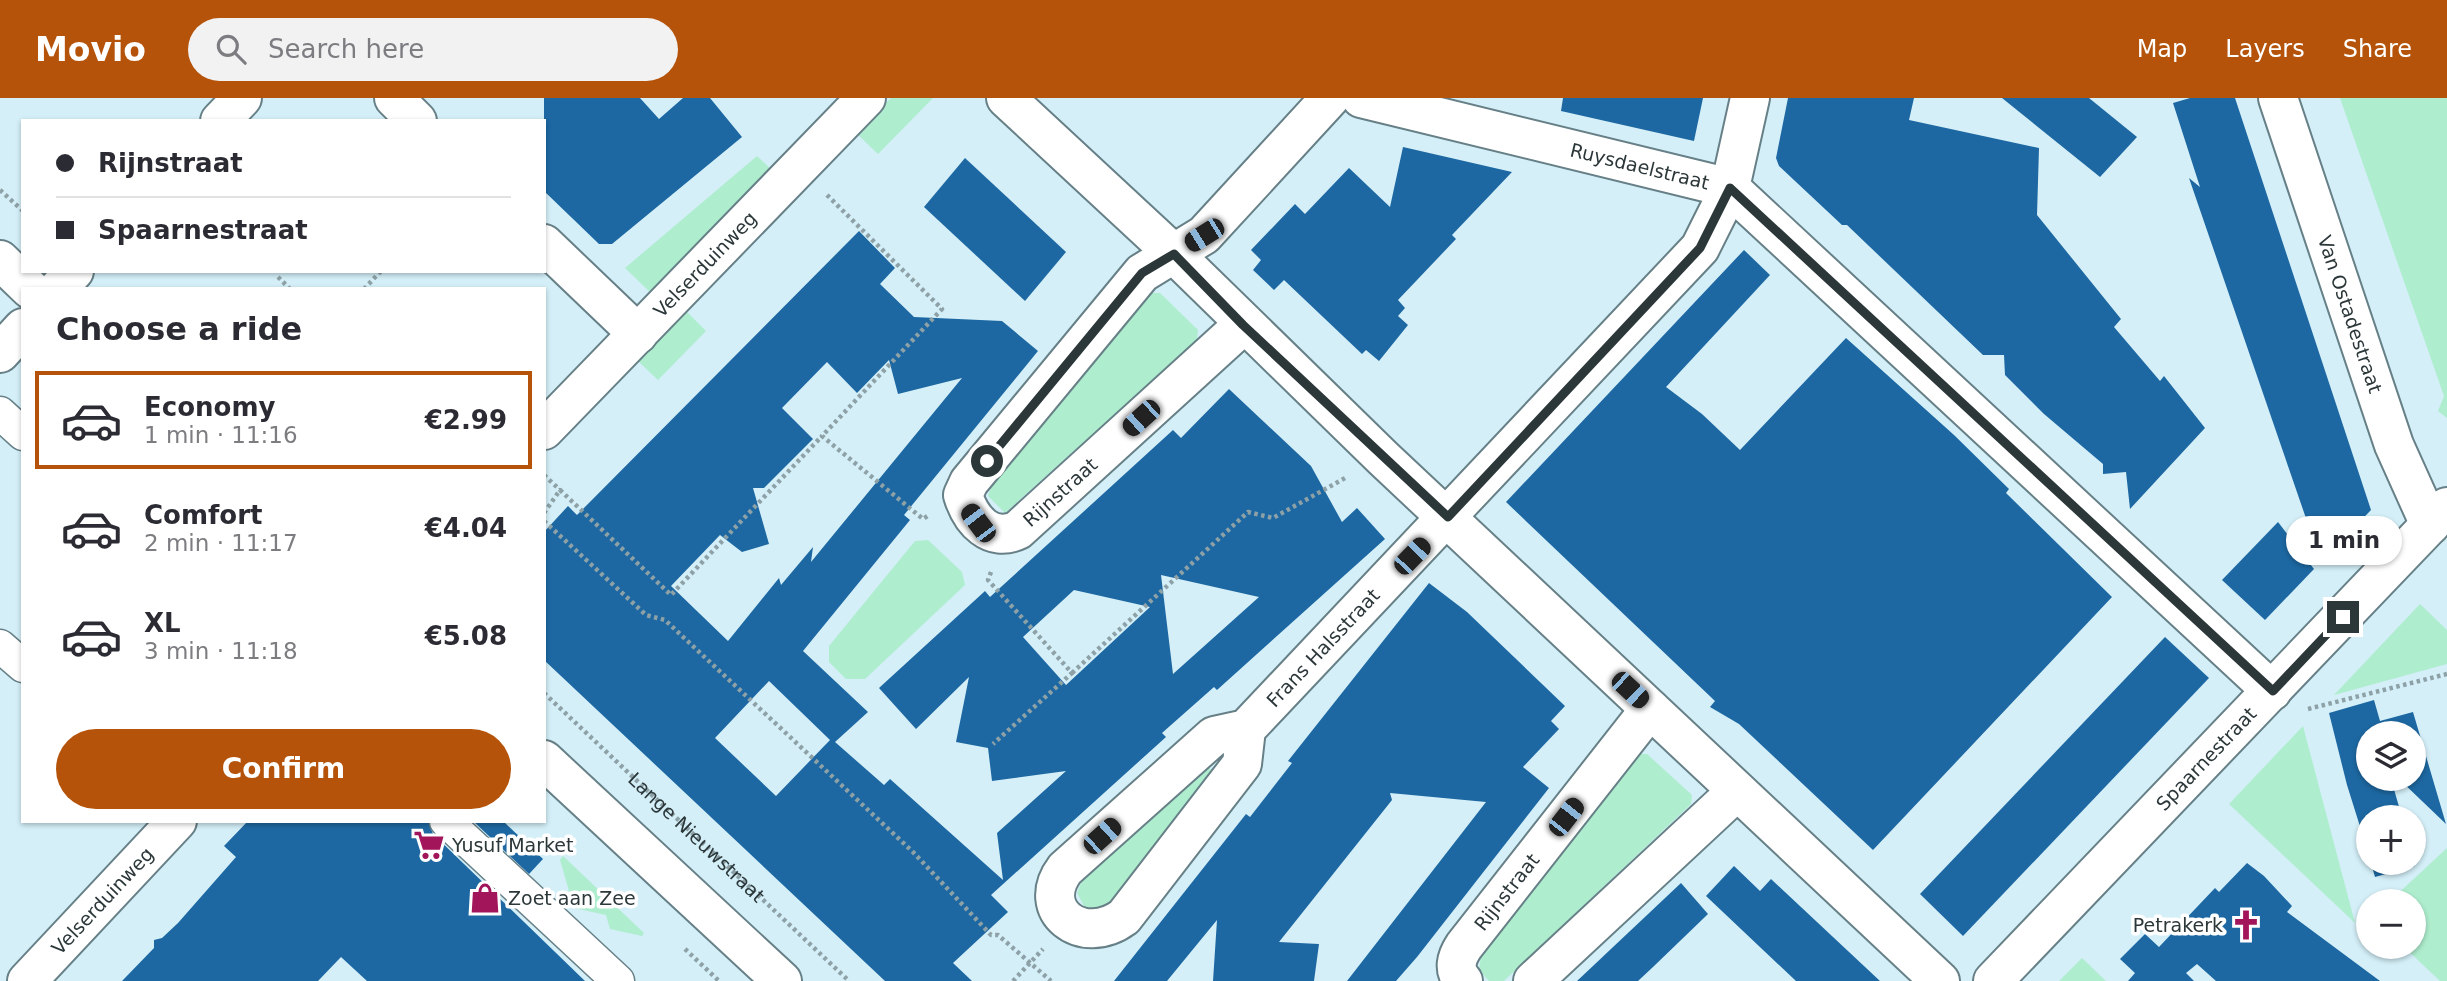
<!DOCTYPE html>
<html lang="en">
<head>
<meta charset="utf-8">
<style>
	body { margin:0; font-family:"DejaVu Sans",sans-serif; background:#f2f2f3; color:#2b2b33; height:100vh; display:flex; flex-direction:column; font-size:26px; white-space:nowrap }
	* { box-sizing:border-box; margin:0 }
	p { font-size:23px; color:#7c7c81 }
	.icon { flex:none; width:38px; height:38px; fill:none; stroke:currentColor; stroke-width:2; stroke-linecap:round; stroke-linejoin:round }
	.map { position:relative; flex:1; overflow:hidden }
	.drawer { position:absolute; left:21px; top:189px; width:525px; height:536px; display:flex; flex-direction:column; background:#fff; border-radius:0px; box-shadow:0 2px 5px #0004 }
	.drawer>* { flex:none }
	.hud { position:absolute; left:21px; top:21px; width:525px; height:154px; border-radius:0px; box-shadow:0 2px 5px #0004; display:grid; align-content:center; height:154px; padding:0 35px; background:#fff }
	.fabs { position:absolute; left:2356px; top:623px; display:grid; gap:14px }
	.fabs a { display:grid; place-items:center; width:70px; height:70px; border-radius:50%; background:#fff; box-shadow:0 2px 5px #0004; font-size:35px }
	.end { position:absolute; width:32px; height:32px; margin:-16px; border:9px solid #2c373a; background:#fff; box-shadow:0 0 0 4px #fff }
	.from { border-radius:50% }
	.bubble { position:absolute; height:49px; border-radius:24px; background:#fff; box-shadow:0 2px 5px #0004; font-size:23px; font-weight:700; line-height:49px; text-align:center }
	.car { position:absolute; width:21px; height:42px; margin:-21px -10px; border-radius:9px; box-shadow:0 0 5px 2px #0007; background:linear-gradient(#222 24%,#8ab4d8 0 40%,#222 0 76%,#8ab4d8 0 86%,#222 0) }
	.hud b { display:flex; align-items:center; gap:24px; height:66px; font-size:26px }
	.hud b+b { border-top:2px solid #e1e1e2 }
	.hud i { width:18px; height:18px; background:#2b2b33 }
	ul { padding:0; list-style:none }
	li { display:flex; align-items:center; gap:21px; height:98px; margin:0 14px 10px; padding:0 21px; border:4px solid transparent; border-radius:0px }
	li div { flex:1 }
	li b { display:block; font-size:26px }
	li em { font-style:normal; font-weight:700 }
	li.on { border-color:#b45309 }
	li>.icon { width:63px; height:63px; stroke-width:1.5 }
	h2 { padding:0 35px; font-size:32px; line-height:84px }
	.cta { display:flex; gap:14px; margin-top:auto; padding:14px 35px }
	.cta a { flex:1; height:80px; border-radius:42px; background:#b45309; color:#fff; font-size:28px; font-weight:700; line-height:80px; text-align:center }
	header { display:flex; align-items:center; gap:42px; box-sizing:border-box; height:98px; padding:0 35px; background:#b45309; color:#fff }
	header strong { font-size:33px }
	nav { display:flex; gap:38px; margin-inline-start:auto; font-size:24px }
	.search { width:490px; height:63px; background:#f2f2f3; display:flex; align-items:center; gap:18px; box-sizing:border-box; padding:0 24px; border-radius:38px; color:#7c7c81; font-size:26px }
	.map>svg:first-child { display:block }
</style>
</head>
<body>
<header>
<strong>Movio</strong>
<div class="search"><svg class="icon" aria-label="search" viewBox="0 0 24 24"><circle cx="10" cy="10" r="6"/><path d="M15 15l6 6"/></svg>Search here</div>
<nav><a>Map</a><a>Layers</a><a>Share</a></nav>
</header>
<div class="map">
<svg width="2447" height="883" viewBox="0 0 2447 883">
	<rect width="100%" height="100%" fill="#d4eff8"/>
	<!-- green -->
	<g fill="#aeedce">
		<polygon points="891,0 933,0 878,56 856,35"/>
		<polygon points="2340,0 2447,0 2447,320 2438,313 2444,298"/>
		<polygon points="757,58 773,73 652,196 625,170"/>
		<polygon points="1151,195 1160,195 1198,232 1197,242 1005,415 988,398 991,389"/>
		<polygon points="685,212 706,233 658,282 637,262"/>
		<polygon points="928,442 962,474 965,487 865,581 846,581 829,564 829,548 915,443"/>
		<polygon points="2420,506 2447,532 2447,566 2334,597"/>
		<polygon points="2303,628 2355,825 2229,706"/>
		<polygon points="1639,656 1647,656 1692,697 1691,706 1504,883 1489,883 1479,872 1481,858"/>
		<polygon points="1207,668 1215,675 1107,807 1097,812 1084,808 1077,795 1083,780"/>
		<polygon points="2447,750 2447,883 2440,883 2404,849 2413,849 2413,803 2390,803"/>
		<polygon points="563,758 644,835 642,838 610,831 606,817 574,810 560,762"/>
		<polygon points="2082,860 2106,883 2059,883"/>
	</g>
	<!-- building -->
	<g fill="#1d68a2" fill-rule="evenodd">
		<polygon points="544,0 640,0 659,21 683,0 710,0 742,39 612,146 599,146 544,93"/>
		<polygon points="1563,0 1703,0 1694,43 1561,13"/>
		<polygon points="1788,0 1914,0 1909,22 2039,50 2037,117 2121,221 2114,229 2160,283 2164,278 2205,330 2130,411 2126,374 2103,376 2103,366 2044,316 2005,277 2004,257 1983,257 1847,127 1842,127 1779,68 1776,60"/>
		<polygon points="2002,0 2089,0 2137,39 2100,79"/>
		<polygon points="2190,0 2235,0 2371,412 2321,464 2189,80 2200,89 2173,5"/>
		<polygon points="1403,49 1512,74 1452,137 1456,141 1398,202 1405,210 1398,218 1408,227 1379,263 1366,252 1362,256 1284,182 1274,192 1253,172 1261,162 1251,152 1295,106 1305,116 1349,70 1390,109"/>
		<polygon points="965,60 1066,154 1025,203 924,109"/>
		<path d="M859 133 895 170 880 186 914 219 1002 223 1038 253 904 417 910 422 803 553 868 614 835 644 884 687 890 681 1003 782 997 735 1066 673 992 683 988 650 956 644 969 579 916 631 879 590 985 493 990 499 1173 332 1181 340 1229 291 1311 368 1342 424 1357 410 1385 441 1217 592 1214 589 1162 635 1166 639 991 797 1008 814 953 865 972 883H885L544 562V434L568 408 577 417ZM889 262 898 296 962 280 811 464 813 449 781 487 779 480 728 543 671 488 720 437 742 454 769 446 753 390H764L813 341 782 310 827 264 857 295ZM1161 477 1259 499 1173 576ZM1074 492 1150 509 1066 587 1023 539ZM769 583 830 642 776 698 715 640Z"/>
		<polygon points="1744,152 1770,177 1666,289 1702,316 1740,352 1846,240 1954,337 2009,391 2006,395 2112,499 1873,752 1739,626 1710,609 1715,603 1506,404"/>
		<polygon points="2278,424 2314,471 2265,522 2222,482"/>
		<polygon points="1429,485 1467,514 1565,608 1551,623 1559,631 1523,669 1549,690 1417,859 1396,883 1347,883 1486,704 1390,695 1392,702 1279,844 1319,846 1314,883 1213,883 1217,822 1167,883 1114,883 1246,716 1250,719 1292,665 1288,663"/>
		<polygon points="2165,539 2209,580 1963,838 1920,796"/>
		<polygon points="2374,602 2380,623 2413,614 2446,726 2399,681 2413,681 2413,635 2368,635 2368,681 2391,681 2402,719 2368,719 2368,754 2347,687 2329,615"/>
		<polygon points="248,723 428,723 433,736 585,883 367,883 341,859 318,883 122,883 154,850 154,842 162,840 178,825 236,759 224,748"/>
		<polygon points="473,723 503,723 543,761 529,776"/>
		<polygon points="2413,762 2415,768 2375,779 2371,765 2413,765"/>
		<polygon points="2247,765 2264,778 2292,808 2287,814 2380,883 2216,883 2197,866 2186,875 2194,883 2128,883 2135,875 2120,861 2145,836 2159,849 2215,790 2219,794"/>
		<polygon points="1734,768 1760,793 1771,781 1880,883 1796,883 1706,798"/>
		<polygon points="1681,785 1708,816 1653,869 1638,883 1577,883"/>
	</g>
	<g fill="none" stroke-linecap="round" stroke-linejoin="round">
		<!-- pedestrian casing -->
		<g stroke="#678087" stroke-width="35">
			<g id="pedestrian">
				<polyline points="0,315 23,336"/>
				<polyline points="0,548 23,568"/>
				<polyline points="446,723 618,883"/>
			</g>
		</g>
		<!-- minor casing -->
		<g stroke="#678087" stroke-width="42">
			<g id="minor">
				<polyline points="394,0 417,23"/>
				<polyline points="1006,0 1174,156 1383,360 1940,883"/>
				<path id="s2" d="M1361 0 1730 90 2272 593"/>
				<path id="s3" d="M2278 0 2394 347 2430 427"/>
				<polyline points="220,23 242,0"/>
				<polyline points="544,146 638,236"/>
				<polyline points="58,191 74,173"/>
				<path d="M1243 227 1018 432C991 445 971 423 963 397L969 384 1142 175 1204 137 1330 0"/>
				<polyline points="0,255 23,230"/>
				<path id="s4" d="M544 332 866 0"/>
				<path id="s5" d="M1246 631 1242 666 1124 819C1082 850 1034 812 1065 771L1214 638 1246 631 1700 150 1730 90 1750 0"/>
				<path id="s6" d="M27 883 177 723"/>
				<path id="s7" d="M1463 883C1453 872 1456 860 1464 848L1650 611"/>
				<polyline points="1533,883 1737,693"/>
			</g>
		</g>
		<!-- tertiary casing -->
		<g stroke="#678087" stroke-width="42">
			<g id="tertiary">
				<polyline points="0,162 30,191"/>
				<polyline points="544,662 782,883"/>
				<path id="s8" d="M1993 883 2447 409"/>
			</g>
		</g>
		<!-- path -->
		<g stroke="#8da1a7" stroke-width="4.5" stroke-dasharray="3.5 3.5" stroke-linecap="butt">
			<polyline points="0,92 23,113"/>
			<polyline points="827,97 942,211 822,338 923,421 929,417"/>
			<polyline points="278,179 290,191"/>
			<polyline points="364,191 381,173"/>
			<polyline points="544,377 560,392"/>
			<polyline points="544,415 560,392 671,497 822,338"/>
			<polyline points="544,423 646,517 665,522 913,754 991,837 998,837 1051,883"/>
			<polyline points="991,474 988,482 1072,575 993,646"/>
			<polyline points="1072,575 1248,414 1273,420 1347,379"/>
			<path id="s1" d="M544 595 849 883"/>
			<polyline points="2308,611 2447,576"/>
			<polyline points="685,851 719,883"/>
			<polyline points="1013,883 1043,851"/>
		</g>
		<!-- pedestrian -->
		<use href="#pedestrian" stroke="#fff" stroke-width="32"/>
		<!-- minor -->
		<use href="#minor" stroke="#fff" stroke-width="38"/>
		<!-- tertiary -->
		<use href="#tertiary" stroke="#fff" stroke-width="38"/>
	</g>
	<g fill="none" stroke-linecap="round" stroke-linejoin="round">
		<!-- route -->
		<polyline stroke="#2c373a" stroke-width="9" points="987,363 1142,175 1174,156 1243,227 1448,419 1700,150 1730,90 2273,593 2343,519"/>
	</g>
	<!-- icons -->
	<defs>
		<g id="supermarket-bare" transform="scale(2.415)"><path d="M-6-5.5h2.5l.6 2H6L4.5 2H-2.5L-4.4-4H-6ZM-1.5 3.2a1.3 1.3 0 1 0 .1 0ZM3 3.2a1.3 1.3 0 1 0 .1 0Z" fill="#a3155b" stroke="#fff" stroke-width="2.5" paint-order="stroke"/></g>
		<g id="shop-bare" transform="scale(2.415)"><path d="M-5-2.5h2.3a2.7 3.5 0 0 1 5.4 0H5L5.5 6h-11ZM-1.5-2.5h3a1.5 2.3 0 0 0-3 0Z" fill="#a3155b" stroke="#fff" stroke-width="2.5" paint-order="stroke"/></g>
		<g id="church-bare" transform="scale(2.415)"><path d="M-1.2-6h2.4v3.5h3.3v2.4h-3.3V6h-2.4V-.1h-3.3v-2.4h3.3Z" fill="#a3155b" stroke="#fff" stroke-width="2.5" paint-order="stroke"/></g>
	</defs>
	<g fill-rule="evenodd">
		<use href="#supermarket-bare" x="429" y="747"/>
		<use href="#shop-bare" x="485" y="800"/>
		<use href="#church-bare" x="2246" y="827"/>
	</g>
	<g text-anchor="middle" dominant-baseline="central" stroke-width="7" stroke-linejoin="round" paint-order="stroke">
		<!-- street labels -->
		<g font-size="19" fill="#2c373a" stroke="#fff">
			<text stroke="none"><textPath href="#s2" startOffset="287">Ruysdaelstraat</textPath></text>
			<text stroke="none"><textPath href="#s4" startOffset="231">Velserduinweg</textPath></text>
			<text stroke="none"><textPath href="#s3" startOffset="228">Van Ostadestraat</textPath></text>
			<text transform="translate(1060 394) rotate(-42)">Rijnstraat</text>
			<text stroke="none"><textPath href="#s5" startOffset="691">Frans Halsstraat</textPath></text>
			<text stroke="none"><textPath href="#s8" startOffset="308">Spaarnestraat</textPath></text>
			<text stroke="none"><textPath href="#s1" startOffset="210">Lange Nieuwstraat</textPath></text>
			<text stroke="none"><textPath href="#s7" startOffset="107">Rijnstraat</textPath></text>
			<text stroke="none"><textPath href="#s6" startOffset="110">Velserduinweg</textPath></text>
		</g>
		<!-- poi labels -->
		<g font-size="19" fill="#2c373a" stroke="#fff" text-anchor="start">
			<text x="452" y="747">Yusuf Market</text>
			<text x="508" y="800">Zoet aan Zee</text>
			<text x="2223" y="827" text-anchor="end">Petrakerk</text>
		</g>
	</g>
</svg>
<div class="fabs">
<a><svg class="icon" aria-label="layers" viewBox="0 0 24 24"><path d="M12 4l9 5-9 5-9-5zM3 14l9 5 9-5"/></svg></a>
<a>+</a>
<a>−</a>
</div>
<i class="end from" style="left:987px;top:363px"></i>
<i class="end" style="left:2343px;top:519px"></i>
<div class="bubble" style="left:2286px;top:418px;width:116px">1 min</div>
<i class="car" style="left:1204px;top:137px;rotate:238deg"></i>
<i class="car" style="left:1141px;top:320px;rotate:228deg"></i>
<i class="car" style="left:978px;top:425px;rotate:323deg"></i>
<i class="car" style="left:1412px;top:458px;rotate:44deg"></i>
<i class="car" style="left:1630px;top:592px;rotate:133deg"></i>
<i class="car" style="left:1566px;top:719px;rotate:38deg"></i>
<i class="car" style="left:1102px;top:738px;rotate:48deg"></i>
<div class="hud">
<b><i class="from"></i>Rijnstraat</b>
<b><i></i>Spaarnestraat</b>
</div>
<section class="drawer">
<h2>Choose a ride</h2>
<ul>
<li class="on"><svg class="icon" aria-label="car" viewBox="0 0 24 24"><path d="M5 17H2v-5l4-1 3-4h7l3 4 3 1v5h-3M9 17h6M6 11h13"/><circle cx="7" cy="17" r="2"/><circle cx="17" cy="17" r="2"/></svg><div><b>Economy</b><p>1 min · 11:16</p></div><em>€2.99</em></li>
<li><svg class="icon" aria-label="car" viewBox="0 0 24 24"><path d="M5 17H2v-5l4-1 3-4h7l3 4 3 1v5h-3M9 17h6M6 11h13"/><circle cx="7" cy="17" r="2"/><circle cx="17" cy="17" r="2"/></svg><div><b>Comfort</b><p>2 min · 11:17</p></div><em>€4.04</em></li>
<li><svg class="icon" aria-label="car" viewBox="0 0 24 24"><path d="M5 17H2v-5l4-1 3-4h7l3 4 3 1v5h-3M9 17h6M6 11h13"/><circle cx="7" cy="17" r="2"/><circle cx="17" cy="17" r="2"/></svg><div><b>XL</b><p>3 min · 11:18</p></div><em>€5.08</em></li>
</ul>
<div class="cta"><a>Confirm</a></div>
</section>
</div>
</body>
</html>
